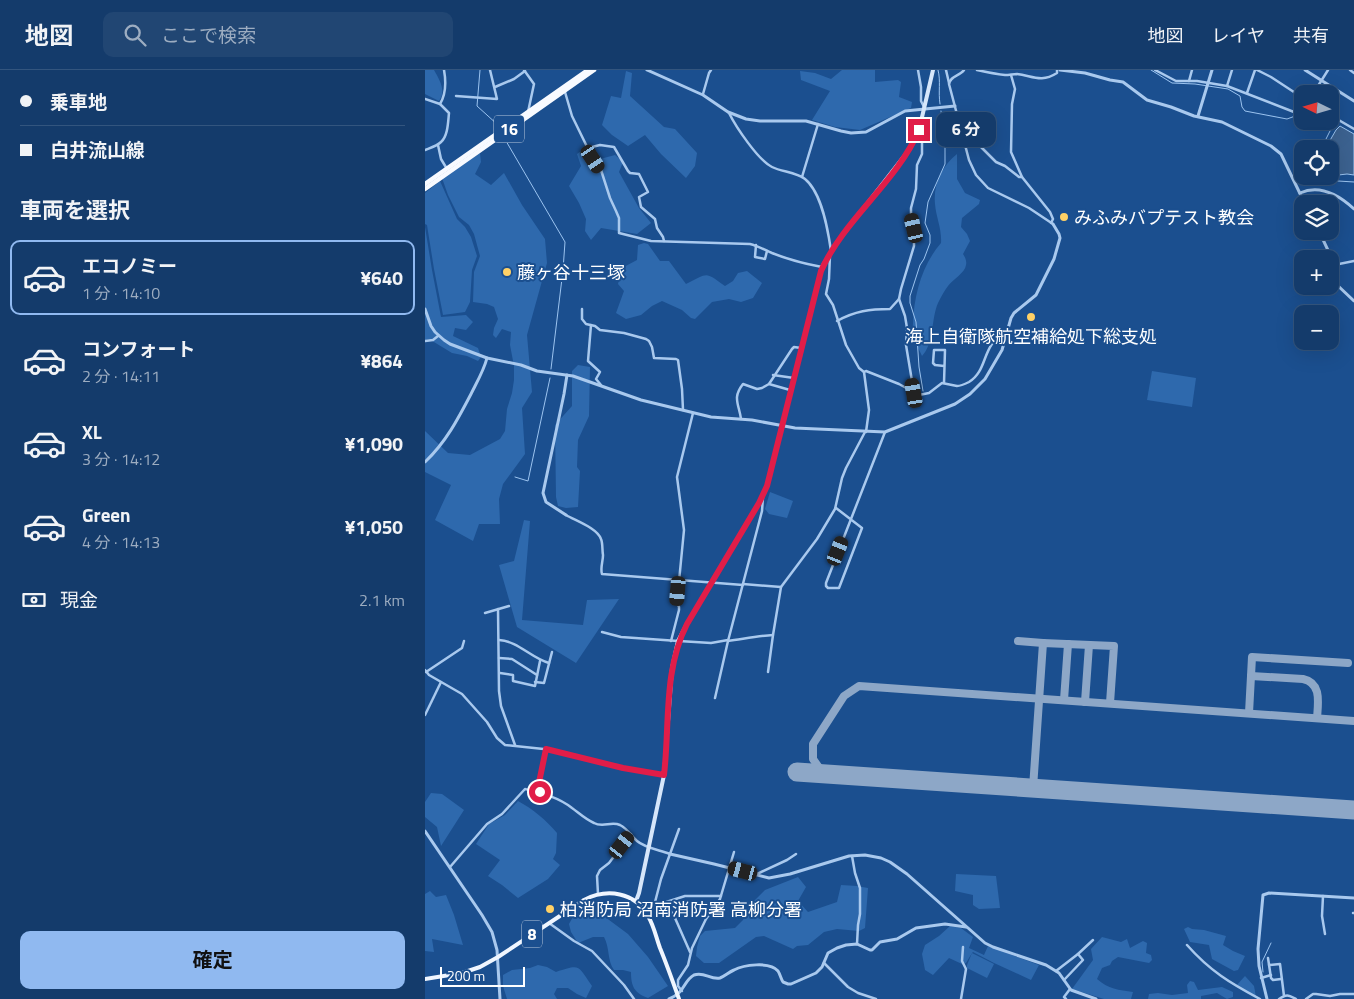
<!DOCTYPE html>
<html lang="ja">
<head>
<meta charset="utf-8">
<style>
	body { margin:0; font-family:"Titillium Web","Noto Sans JP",sans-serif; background:#214673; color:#f1f3f6; height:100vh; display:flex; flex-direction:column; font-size:19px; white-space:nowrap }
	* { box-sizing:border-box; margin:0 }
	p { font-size:16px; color:#9dadc1 }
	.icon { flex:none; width:28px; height:28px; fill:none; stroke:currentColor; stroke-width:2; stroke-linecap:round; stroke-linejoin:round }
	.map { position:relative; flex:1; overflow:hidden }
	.panel { display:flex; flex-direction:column; background:#143b6b; width:425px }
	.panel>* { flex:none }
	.banner { display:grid; align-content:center; height:110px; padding:0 20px; background:#143b6b }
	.needle { width:32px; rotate:275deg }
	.tools { position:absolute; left:869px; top:15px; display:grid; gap:10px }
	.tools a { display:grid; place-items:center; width:45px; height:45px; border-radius:10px; background:#143b6b; box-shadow:0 5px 20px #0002,0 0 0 1px #33557e; font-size:25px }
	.scale { position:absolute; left:15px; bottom:12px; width:85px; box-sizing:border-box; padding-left:5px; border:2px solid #fff; border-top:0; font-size:14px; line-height:18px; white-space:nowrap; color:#fff; -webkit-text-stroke:4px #1b4f8f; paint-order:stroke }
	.end { position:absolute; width:22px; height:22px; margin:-11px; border:6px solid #e11d48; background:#fff; box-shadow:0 0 0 2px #fff }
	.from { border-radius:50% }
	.bubble { position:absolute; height:35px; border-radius:10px; background:#143b6b; box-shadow:0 5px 20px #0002,0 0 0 1px #33557e; font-size:16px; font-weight:700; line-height:35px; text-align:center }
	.car { position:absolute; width:15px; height:30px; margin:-15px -8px; border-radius:6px; box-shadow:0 0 4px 1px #0007; background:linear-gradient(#222 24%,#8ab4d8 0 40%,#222 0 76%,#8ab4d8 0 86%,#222 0) }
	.banner b { display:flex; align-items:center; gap:18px; height:48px; font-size:19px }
	.banner b+b { border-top:1px solid #33557e }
	.banner i { width:12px; height:12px; background:#f1f3f6 }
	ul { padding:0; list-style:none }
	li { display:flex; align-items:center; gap:15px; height:75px; margin:0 10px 8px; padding:0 10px; border:2px solid transparent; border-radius:10px }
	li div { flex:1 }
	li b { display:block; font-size:19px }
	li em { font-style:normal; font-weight:700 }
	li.on { border-color:#90b9f0 }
	li>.icon { width:45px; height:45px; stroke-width:1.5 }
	h2 { padding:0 20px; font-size:22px; line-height:60px }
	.pay { display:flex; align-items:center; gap:12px; height:55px; padding:0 20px; font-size:19px }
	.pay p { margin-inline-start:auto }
	.action { display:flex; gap:10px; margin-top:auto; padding:10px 20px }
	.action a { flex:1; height:58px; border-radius:10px; background:#90b9f0; color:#111; font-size:20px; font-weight:700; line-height:58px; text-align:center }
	header { display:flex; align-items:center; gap:30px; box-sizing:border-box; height:70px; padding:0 25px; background:#143b6b; border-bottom:1px solid #33557e }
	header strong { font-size:24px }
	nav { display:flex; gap:28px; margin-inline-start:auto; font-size:18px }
	.search { width:350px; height:45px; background:#214673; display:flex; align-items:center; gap:12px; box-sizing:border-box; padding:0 18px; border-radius:10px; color:#9dadc1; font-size:19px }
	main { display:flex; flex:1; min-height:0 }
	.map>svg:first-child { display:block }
</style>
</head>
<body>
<header>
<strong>地図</strong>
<div class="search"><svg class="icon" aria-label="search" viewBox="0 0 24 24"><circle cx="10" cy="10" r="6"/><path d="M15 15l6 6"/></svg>ここで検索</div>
<nav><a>地図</a><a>レイヤ</a><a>共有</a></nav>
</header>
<main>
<section class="panel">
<div class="banner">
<b><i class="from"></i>乗車地</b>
<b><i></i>白井流山線</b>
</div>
<h2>車両を選択</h2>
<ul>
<li class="on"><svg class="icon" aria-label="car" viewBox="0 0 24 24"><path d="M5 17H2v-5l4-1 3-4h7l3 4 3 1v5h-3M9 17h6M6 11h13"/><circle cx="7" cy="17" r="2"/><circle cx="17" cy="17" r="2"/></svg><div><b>エコノミー</b><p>1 分 · 14:10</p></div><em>¥640</em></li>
<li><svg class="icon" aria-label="car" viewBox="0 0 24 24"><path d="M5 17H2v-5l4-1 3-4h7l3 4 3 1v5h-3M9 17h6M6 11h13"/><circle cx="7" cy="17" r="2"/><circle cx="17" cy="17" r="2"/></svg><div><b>コンフォート</b><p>2 分 · 14:11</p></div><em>¥864</em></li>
<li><svg class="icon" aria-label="car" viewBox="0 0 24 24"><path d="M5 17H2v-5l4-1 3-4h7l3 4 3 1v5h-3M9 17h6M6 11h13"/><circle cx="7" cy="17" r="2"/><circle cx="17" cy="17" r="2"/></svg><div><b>XL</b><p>3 分 · 14:12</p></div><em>¥1,090</em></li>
<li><svg class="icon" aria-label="car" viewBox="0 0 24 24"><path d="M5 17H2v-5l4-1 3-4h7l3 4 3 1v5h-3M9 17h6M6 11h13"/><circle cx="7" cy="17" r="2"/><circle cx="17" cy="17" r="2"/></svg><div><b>Green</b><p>4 分 · 14:13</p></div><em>¥1,050</em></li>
</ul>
<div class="pay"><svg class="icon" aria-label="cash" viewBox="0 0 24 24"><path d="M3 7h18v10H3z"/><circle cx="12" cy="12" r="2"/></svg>現金<p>2.1 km</p></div>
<div class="action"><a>確定</a></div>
</section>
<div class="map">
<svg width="929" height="929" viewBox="0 0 929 929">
	<rect width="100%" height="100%" fill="#1b4f8f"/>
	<!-- green -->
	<g fill="#2e69ad">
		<path d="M0 0H9C14 9 22 21 14 31L0 24Z"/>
		<polygon points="417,0 450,0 450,12 473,10 476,12 474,27 487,32 486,38 435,60 410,57 387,50 405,21 376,10 375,1 390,3 406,9"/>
		<polygon points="201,1 207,3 205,26 239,57 250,59 272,83 270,96 261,108 236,84 220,65 203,76 187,65 177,55 186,26 196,28"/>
		<polygon points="159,79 164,92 190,85 198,92 194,102 214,138 226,153 212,164 176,158 166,170 160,161 161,149 154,133 144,116 156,96 152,84"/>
		<polygon points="55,83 56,92 50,104 66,115 79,103 97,135 120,169 122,193 102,265 107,322 97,338 100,384 78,414 74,429 75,454 54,454 48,471 10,450 26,415 0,402 0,361 23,383 45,385 75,369 80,361 82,339 87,323 89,310 89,296 85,275 86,262 77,259 71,268 68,265 69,258 73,249 69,237 62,234 48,232 49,202 55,186 49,164 44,155 34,147 23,125 17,108"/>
		<path d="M532 84V109L540 123 555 130 554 134 537 148 536 157 542 164 545 171 538 184C540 187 542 191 541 195 540 203 528 209 523 216 519 221 516 227 513 233 506 249 509 274 497 286 494 279 488 271 487 264 487 261 488 256 488 253 489 225 497 195 516 173 517 159 511 147 510 134 508 114 517 96 532 84Z"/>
		<polygon points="15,111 32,149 40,157 46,167 52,186 47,200 45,232 40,242 18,245 9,199 2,155 0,154 0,123"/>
		<polygon points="0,157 7,200 16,247 41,245 48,252 41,260 30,258 28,266 53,278 56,287 53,291 42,286 27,283 4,269 0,270"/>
		<path d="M219 173 223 174 235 191H244L261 214C284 203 279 201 300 216L308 211 313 203 322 201 337 213 328 228 316 232 304 229 287 232 270 249 266 248 257 240 237 231 227 236 216 245 201 249 191 243 199 221 193 214 197 198 212 190 213 175Z"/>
		<polygon points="153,295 165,297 164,346 153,370 152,397 155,401 153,437 141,438 133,436 131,427 130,355 147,336 147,301"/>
		<polygon points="727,301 771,308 767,337 722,330"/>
		<polygon points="345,422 368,431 362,448 344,444 340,439"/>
		<polygon points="99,450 105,451 97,550 158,555 162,530 194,529 151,593 92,557 74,495 89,491"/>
		<polygon points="6,723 17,724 39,740 16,776 12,757 0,747 0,732"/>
		<path d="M93 731C108 739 121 750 132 763L131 783 128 789 135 795 123 809 93 828 77 815 63 806 75 790 51 774 64 754 80 745Z"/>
		<polygon points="531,804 571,806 575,838 554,839 548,835 548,825 530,821"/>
		<polygon points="373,807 381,817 373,831 383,842 412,832 416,815 432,816 443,818 440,858 434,861 412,859 399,862 383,875 372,876 368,879 339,866 331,867 294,893 279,893 271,886 272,877 275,866 280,861 310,858 318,850 324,836 340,820"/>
		<polygon points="5,821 11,827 21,825 29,845 38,875 7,869 9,882 0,881 0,824"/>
		<path d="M161 843 176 844 203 864 223 887 243 916 223 928C209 923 206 916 206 902L198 900H189C182 890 185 878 179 867H168L153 873 146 862 144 854 149 845Z"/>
		<polygon points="525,856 536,858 548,867 544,878 559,885 563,876 614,895 606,910 569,893 548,882 547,883 569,894 562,908 542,898 542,895 547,883 541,893 537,894 524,888 508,905 500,900 497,884 500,875 514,866"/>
		<polygon points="763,857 767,859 779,860 801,866 798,875 808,881 820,886 813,900 809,901 787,889 784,875 765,872 759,859"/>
		<path d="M677 867 696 872 702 869 705 878 718 871 722 873 721 883 726 885 727 890 724 893 693 887 687 891 685 895 677 898 672 909C683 919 694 920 708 922L706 929H679L647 919 668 890 666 879Z"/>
		<path d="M113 895 122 897 131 902C156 894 152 895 167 916L161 928 152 924 143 918H132L129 924 132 929H82L78 916V905L87 900 105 898Z"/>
		<polygon points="820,906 829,916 831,927 811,916"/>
		<polygon points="765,911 769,912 773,920 797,917 808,922 808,927 802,929 792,923 776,926 776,929 723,929 724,924 733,923 747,925 763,923 762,915"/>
	</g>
	<!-- water -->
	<polygon fill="#3c6290" stroke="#9cc4f0" points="915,56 929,64 929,105 922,104 905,106 905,79 900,79 911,60"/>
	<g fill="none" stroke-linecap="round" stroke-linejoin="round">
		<!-- stream -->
		<g stroke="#9cc4f0" stroke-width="1">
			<polyline points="55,0 52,36 73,55"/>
			<path d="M513 0C516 11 513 22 515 34"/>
			<polyline points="726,0 747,13 770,14 803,19 815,26 817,37 820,41 862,49 873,45 878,45"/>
			<polyline points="81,71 140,172 138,200 126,299"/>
			<polyline points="896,79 906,59 905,55 898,51"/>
			<polyline points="898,106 900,112 913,111 929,112"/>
			<polyline points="498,321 494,297 491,252 485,233 485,226 495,195 499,189 505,173 505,165 500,153 503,132 520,94 520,65 516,41"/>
			<polyline points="90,407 103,411 125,308"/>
			<polyline points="838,902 837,892 846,873"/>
		</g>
		<!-- taxiway -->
		<g stroke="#8da7c7" stroke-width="8">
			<polyline points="593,571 618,573"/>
			<polyline points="826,606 827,587 923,593"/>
			<polyline points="639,630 643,574"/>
			<polyline points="660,632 664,575"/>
			<path d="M824 643 826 606 878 609C897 613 893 633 892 648"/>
			<polyline points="403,704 395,699 388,689 388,674 419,626 434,616 929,651"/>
			<polyline points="608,718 618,573 689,576 685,633"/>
		</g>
		<!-- runway -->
		<polyline stroke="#8da7c7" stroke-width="19" points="372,702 929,740"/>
		<!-- minor -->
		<g stroke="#a9c9ee" stroke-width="2.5">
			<polyline points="99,0 109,14 103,42"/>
			<polyline points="493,0 496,17 496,31 499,37"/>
			<polyline points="521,0 524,13"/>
			<path d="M539 0C535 6 525 6 524 14L544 90 551 105 563 118 604 138 628 154"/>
			<path d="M552 0C561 2 571 4 580 5 584 5 589 4 592 4 608 6 616 13 632 3V0"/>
			<polyline points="730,0 751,11 772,11 802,16 869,42 873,43 878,40"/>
			<polyline points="832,0 846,7 878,28"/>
			<polyline points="925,0 929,3"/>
			<polyline points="586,5 590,19 587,34 586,82 597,107 625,142 628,149 626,153"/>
			<polyline points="764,11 767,0"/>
			<polyline points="802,16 807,0"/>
			<polyline points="70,17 89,9 100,1"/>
			<path d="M140 22 147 46 168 89 176 100 185 128 191 141 194 148V163L226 171 325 174C333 176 340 180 347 183 362 189 381 194 397 197"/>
			<polyline points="822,23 830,0"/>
			<polyline points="278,24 284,3 286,0"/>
			<polyline points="888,24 903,0"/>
			<polyline points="31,26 72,29 65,0"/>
			<path d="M0 29 15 34 24 43C23 52 23 66 16 72 12 76 5 78 0 80"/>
			<path d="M15 34C21 24 21 11 19 0"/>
			<path d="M304 43C311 57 333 90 347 97 357 102 371 102 380 109 397 123 403 160 406 181"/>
			<polyline points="905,45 929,59"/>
			<polyline points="537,62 549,70 571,92 580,96 594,107 597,107"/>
			<polyline points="13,75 16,89 22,99"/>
			<polyline points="163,78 175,75 189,77 203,101 205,103 214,104 223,122 214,127 216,137 230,149 232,158 238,167 239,171"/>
			<polyline points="377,107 393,54"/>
			<polyline points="331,175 330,187 340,189 342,181"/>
			<path d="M405 185 404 209 401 224 408 235 421 275 434 298 439 302 441 301 474 314 494 325 504 323 517 313C522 314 527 315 532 316 536 316 540 314 544 312 564 300 556 273 581 263"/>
			<polyline points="909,195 929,191"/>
			<polyline points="474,229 480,246 482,258 481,275 489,323"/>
			<polyline points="157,239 157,249 161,254 170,256 175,260 199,263 221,269 224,271 227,277 229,288 251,289 253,290 257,319 258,340"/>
			<path d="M412 251C430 241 445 239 465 239L474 229 476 219 489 176V158L486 143V138L491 119 492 95 497 84V65L494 60"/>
			<polyline points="166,255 163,291 175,302 171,309 176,315"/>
			<polyline points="0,271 8,270 13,266"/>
			<polyline points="439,302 444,340 441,362"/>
			<polyline points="348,305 369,308"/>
			<polyline points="519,313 520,280 509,280 508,293 510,295 519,296"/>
			<polyline points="344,314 365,320"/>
			<path d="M316 349C314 334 307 328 318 314L332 319 337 318 344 314 367 279 369 277 376 278"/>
			<polyline points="411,438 437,458 414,518 403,518 401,516 401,513 460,362"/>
			<path d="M141 445C151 451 172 458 176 469 178 474 177 480 178 485 178 492 175 498 177 504L318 515"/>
			<polyline points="318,514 356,517 392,469 410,439 417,408 421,398 440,362"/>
			<polyline points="73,539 74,621 76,636 90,675"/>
			<polyline points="60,543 84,536"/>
			<polyline points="177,562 196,567 253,571"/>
			<path d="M74 570C93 571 106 588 124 593"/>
			<polyline points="246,571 254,540 254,537 252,532 259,460 252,407 268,343"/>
			<polyline points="254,571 286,573 303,570"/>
			<path d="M303 571C318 569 333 566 348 565"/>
			<polyline points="74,588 87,589 112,605"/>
			<polyline points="0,600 4,605 37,624 62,652 72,668 80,675 128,680 198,698 239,705"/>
			<polyline points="1,602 37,578 39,571"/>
			<polyline points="343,602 348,565 356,517"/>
			<polyline points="75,603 88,605 88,611 110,616 115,591"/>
			<polyline points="110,612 119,613 127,582"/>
			<polyline points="290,628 303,571 337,441 338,427"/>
			<polyline points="0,645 16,612"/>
			<polyline points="111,722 121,680"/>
			<polyline points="427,786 430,803 435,818 435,844 433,855 432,874"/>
			<path d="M25 797 62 754 77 744 100 719C116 723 133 727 147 738 154 743 160 749 169 753 178 758 186 751 195 755 203 759 206 766 212 771 220 778 235 780 245 784"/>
			<polyline points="332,804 362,790 371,784"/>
			<polyline points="173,824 172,806 175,800 184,793 206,764"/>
			<polyline points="898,826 897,846 900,864"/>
			<polyline points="240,832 250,848 265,882"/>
			<polyline points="229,836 260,826 296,826"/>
			<polyline points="928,843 929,843"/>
			<polyline points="222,844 229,836 236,809 254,759"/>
			<polyline points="124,853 149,871 167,881 199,915 209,929"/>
			<path d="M762 875C785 901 805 913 835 929"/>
			<polyline points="653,884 668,870"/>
			<polyline points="843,888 846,908 848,910 856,909"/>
			<polyline points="399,893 423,917 433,923 451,929"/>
			<polyline points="844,895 855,894 859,926"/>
			<polyline points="631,901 653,884 658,890 639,910"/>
			<polyline points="836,908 846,905"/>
			<polyline points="257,921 253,916 253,910 263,895 267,878 281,849 295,829 309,782"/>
			<polyline points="536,929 541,899 537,891 538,877"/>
			<polyline points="641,929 639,927 645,919"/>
			<path d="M854 929C862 924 863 925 871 929"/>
			<polyline points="881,929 888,924 891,924 905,926 915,924 929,924"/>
		</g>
		<!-- tertiary -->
		<g stroke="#a9c9ee" stroke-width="3">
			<polyline points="222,0 278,25 303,42 321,49 335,51 381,51 416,61 426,63 441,62 480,41 530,36"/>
			<polyline points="635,0 660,3 685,10 698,12 722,30 746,37 769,46 797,52 846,76 856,84 880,134"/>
			<polyline points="880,0 929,31"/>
			<polyline points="773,46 787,0"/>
			<path d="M875 123C895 114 915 126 929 139"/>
			<polyline points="894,161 908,191 910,213 929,231"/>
			<polyline points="0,239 6,256 10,262 19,270 25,274 62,288 96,295 112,301 148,306 216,330 286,347 327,350 370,358 460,362 530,334 545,324 560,309 577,280 586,248 589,243 611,225 629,189 635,168 634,164 628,154"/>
			<path d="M0 392C21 372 33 349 46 324 52 312 59 300 62 288"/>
			<polyline points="141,445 121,432 118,423 139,324 142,305"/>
			<polyline points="0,761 57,845 67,862 72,880 75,929"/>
			<polyline points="245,784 289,794 344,808 365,804 424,786 440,785 456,788 465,792 482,804 560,873 568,877 621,895 634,903 646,920 671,929"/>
			<path d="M244 929C261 922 258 911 269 905 279 901 285 910 295 908 300 906 304 902 309 900 318 895 345 891 353 901 355 904 356 909 358 912L363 914H366L391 903 397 897 403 883 412 878 421 875 432 874 445 880H447L455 872 472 869 491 858 520 854 541 857"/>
			<polyline points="842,929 834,896 833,879 838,825 844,823 929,828"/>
		</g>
		<!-- secondary -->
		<polyline stroke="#d6e6fa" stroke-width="4" points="211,831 214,823 239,705 247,598 253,571 262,554 334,433 342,416 397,197 413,171 484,80 494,60 508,0"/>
		<!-- primary -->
		<path stroke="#f0f6ff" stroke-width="4" d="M0 909 37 903 55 897 73 887 159 830C182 818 210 822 223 846 229 856 231 867 235 878 242 895 248 912 254 929"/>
		<!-- trunk -->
		<g stroke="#f8faff" stroke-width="4.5">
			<polyline points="0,114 163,0"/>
			<polyline points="0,119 169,0"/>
		</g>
	</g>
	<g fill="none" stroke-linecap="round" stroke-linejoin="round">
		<!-- route -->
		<path stroke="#e11d48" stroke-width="6" d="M115 722H112L121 679 198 698 239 705C245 655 238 601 262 554L334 433 342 416 396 201C419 149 472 112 494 60"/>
	</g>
	<!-- markers -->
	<g fill="#ffd166" stroke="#1b4f8f" stroke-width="2">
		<circle cx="639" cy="147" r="5"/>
		<circle cx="82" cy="202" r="5"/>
		<circle cx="606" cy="247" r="5"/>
		<circle cx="125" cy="839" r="5"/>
	</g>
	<g text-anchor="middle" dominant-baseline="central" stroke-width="4" stroke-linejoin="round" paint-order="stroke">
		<!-- shield labels -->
		<g fill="#1b4f8f" stroke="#bbcadd" stroke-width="1">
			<rect x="69" y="45.5" width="30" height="27" rx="4"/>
			<rect x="97" y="850.5" width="20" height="27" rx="4"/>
		</g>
		<g font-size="16" font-weight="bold" fill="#fff">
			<text x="84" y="59">16</text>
			<text x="107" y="864">8</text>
		</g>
		<!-- poi labels -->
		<g font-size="18" fill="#fff" stroke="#1b4f8f" text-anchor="start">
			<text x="649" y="147">みふみバプテスト教会</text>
			<text x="92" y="202">藤ヶ谷十三塚</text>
			<text x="606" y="266" text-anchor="middle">海上自衛隊航空補給処下総支処</text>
			<text x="135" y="839">柏消防局 沼南消防署 高柳分署</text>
		</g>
	</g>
</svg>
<div class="tools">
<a><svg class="needle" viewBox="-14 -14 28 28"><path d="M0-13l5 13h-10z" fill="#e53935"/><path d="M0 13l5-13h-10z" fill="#9dadc1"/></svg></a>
<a><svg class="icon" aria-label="locate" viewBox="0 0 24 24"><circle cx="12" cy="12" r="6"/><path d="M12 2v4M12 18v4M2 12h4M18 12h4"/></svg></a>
<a><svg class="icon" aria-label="layers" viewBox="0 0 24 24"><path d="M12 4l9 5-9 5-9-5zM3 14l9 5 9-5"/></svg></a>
<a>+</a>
<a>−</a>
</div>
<div class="scale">200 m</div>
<i class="end from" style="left:115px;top:722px"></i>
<i class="end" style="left:494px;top:60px"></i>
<div class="bubble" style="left:511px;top:42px;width:60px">6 分</div>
<i class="car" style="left:168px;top:89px;rotate:147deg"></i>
<i class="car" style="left:489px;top:158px;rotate:347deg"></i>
<i class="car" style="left:489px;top:323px;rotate:350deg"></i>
<i class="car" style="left:413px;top:481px;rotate:22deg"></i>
<i class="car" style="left:253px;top:521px;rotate:185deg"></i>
<i class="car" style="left:197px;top:775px;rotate:38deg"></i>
<i class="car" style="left:318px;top:801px;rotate:285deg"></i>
</div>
</main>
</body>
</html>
